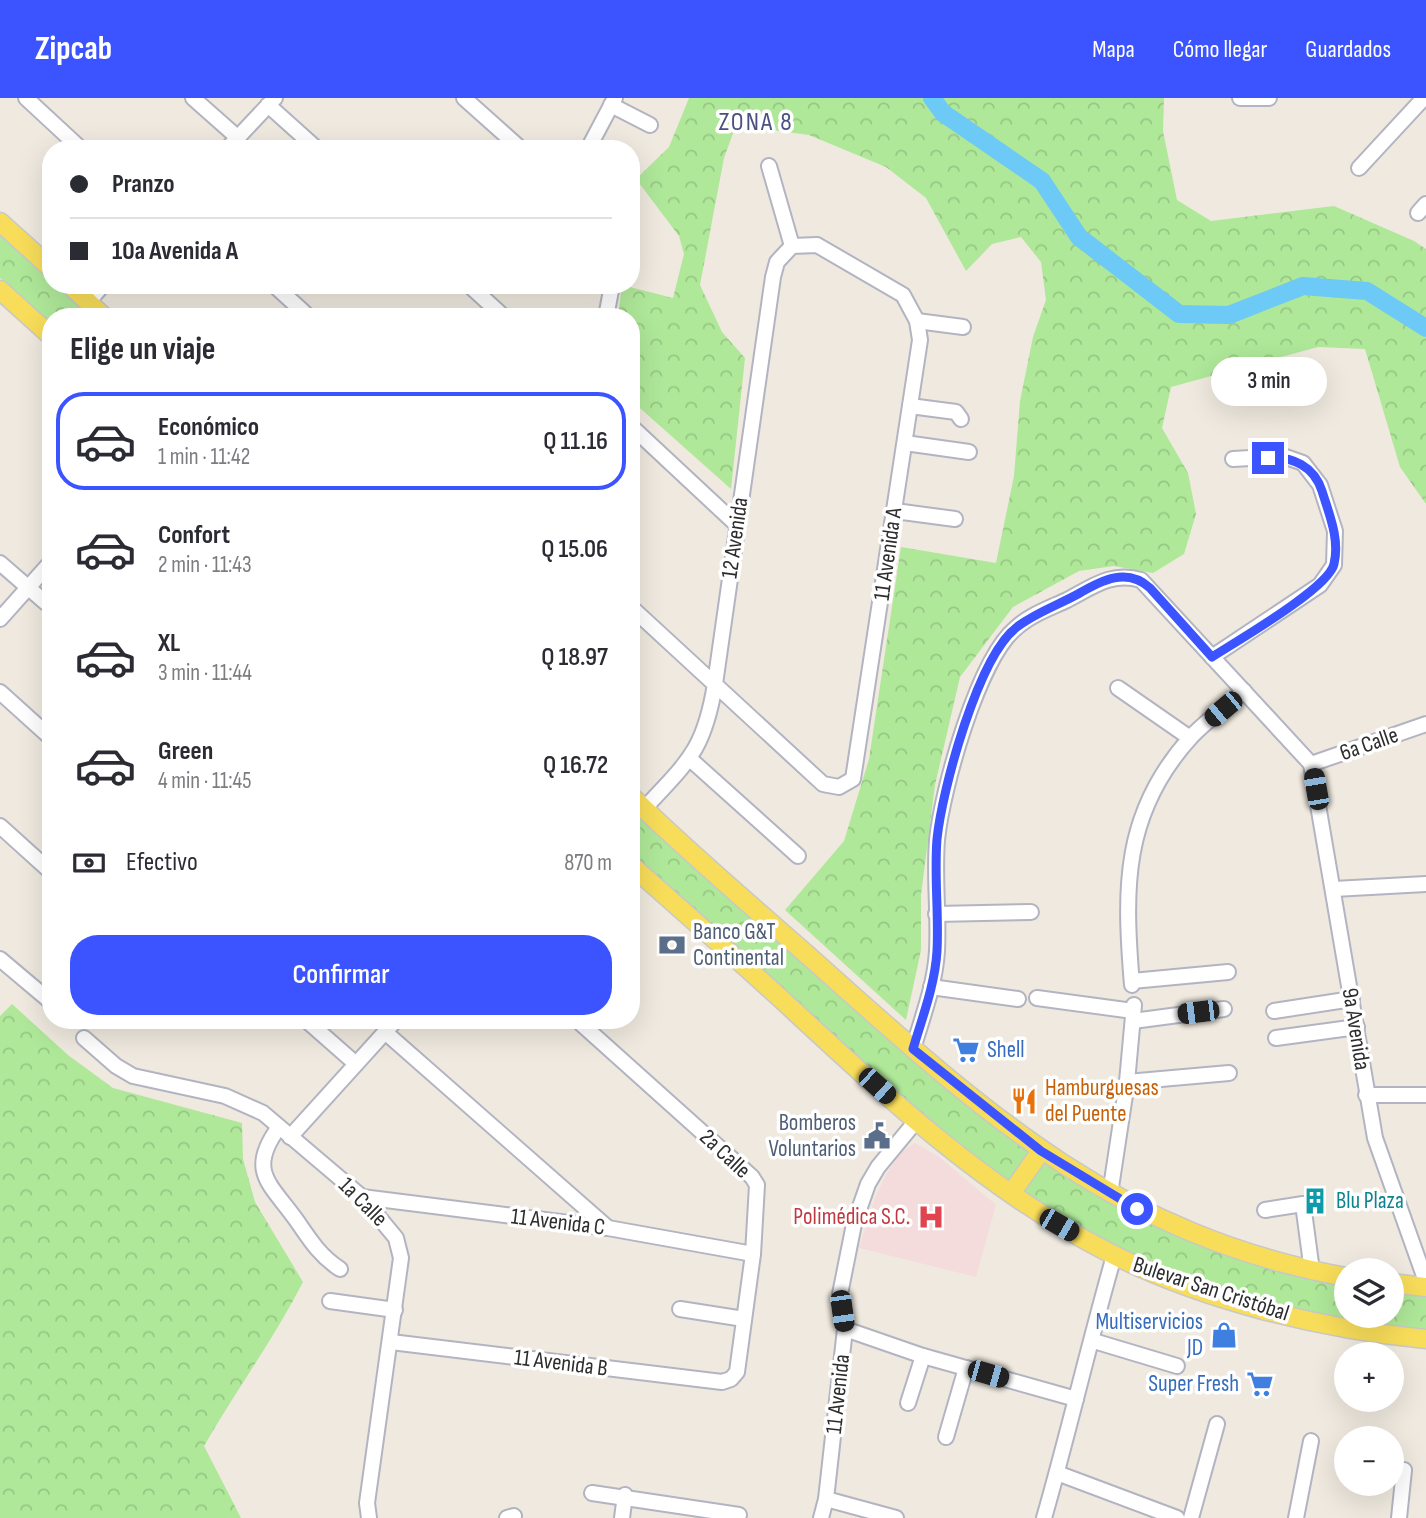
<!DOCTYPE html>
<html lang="es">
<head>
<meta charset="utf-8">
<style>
	body { margin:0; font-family:"Sofia Sans Condensed",sans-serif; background:#f2f2f3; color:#2b2b33; height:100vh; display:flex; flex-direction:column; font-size:26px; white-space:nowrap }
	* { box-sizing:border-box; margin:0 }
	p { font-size:23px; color:#7c7c81 }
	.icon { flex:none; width:38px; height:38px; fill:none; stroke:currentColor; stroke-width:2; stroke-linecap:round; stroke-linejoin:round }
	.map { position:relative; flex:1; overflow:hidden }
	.panel { position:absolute; left:42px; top:210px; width:598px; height:721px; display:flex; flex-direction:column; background:#fff; border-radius:28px; box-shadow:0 7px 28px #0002 }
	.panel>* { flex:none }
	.guide { position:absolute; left:42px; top:42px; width:598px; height:154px; border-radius:28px; box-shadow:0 7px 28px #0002; display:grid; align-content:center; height:154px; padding:0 28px; background:#fff }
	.fabs { position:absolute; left:1334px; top:1160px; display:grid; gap:14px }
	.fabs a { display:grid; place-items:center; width:70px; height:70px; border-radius:50%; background:#fff; box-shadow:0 7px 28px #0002; font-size:35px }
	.end { position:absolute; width:32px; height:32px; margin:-16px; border:9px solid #3b54ff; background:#fff; box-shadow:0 0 0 4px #fff }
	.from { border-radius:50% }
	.bubble { position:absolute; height:49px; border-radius:24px; background:#fff; box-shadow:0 7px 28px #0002; font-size:23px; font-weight:600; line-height:49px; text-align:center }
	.car { position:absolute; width:21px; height:42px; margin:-21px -10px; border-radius:9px; box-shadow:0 0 5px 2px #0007; background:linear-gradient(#222 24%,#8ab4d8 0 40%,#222 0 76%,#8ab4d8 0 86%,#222 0) }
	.guide b { display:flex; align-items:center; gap:24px; height:66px; font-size:26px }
	.guide b+b { border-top:2px solid #e1e1e2 }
	.guide i { width:18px; height:18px; background:#2b2b33 }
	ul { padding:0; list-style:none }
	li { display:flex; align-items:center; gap:21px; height:98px; margin:0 14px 10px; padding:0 14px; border:4px solid transparent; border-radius:28px }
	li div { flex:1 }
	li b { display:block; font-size:26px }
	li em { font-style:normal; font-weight:600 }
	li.active { border-color:#3b54ff }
	li>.icon { width:63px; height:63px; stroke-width:1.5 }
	h2 { padding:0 28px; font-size:32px; line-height:84px }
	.pay { display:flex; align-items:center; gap:18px; height:77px; padding:0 28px; font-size:26px }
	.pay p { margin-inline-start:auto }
	.cta { display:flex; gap:14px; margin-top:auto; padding:14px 28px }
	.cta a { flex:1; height:80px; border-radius:28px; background:#3b54ff; color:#fff; font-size:28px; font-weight:600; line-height:80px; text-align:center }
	header { display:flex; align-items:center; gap:42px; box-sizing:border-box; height:98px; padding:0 35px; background:#3b54ff; color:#fff }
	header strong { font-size:33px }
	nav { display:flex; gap:38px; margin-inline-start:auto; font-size:24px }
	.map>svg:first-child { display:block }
</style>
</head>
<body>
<header>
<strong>Zipcab</strong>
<nav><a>Mapa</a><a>Cómo llegar</a><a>Guardados</a></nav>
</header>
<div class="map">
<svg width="1426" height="1420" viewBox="0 0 1426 1420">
	<defs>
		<pattern id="forest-crowns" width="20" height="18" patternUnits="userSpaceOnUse" patternTransform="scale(1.75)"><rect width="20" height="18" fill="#afe899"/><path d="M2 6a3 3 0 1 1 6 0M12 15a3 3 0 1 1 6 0" fill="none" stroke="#97c784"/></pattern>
	</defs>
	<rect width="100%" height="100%" fill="#efe9df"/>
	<!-- medical -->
	<polygon fill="#f5dcdc" points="915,1045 939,1059 996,1107 976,1179 859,1150 875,1100 887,1075 901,1054"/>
	<!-- forest -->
	<g fill="url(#forest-crowns)">
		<polygon points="689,0 1164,0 1163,33 1177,102 1211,123 1334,108 1414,143 1426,151 1426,406 1400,369 1365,251 1318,249 1171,289 1162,330 1188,375 1196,416 1184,456 1153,475 1114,468 1079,473 1013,509 960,579 935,687 921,797 921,852 906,922 785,812 844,743 869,661 901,449 996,465 1014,378 1020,303 1033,239 1046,202 1041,164 1021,139 992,146 966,173 926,100 886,69 809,37 736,27 724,60 700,187 722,234 745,260 731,391 632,303 632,219 618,219 622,187 673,200 684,156 679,138 636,81 669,49"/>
		<polygon points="0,127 51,175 51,187 64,187 98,219 51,219 51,227 0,180"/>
		<polygon points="632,705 1037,1054 1012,1090 970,1061 632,760"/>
		<path d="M12 906 68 957 113 990 242 1025 243 1061 255 1104 303 1184C274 1241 236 1292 204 1348L241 1420H0V918Z"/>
		<polygon points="1042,1058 1109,1101 1346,1182 1346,1218 1391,1218 1391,1189 1426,1193 1426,1238 1326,1223 1146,1168 1017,1093"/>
	</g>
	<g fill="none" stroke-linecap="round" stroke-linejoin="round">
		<!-- river -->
		<polyline stroke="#6dc9f5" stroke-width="18" points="932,0 943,15 1042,83 1079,139 1179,216 1229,217 1303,188 1367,193 1426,230"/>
		<!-- minor casing -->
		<g stroke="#b3b4c1" stroke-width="18">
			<g id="minor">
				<polyline points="26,0 81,51"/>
				<polyline points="193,0 237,39"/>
				<polyline points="464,0 521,51"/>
				<polyline points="1240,0 1269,0"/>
				<polyline points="268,7 317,51"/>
				<polyline points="611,7 650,27"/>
				<polyline points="227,51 275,0"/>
				<polyline points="588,51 615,0"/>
				<polyline points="769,68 792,148"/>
				<polyline points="1359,70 1421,3"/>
				<polyline points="1418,115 1426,106"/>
				<polyline points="274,187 309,219"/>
				<polyline points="469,187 504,219"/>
				<polyline points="88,204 103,187"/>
				<polyline points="606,219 612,187"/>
				<polyline points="917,223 963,229"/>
				<polyline points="910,308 956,314 961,321"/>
				<polyline points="632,329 737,427"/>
				<polyline points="905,345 969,354"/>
				<polyline points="895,413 955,421"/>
				<polyline points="0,465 46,505"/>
				<path d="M632 510 823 686 839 689 853 681 920 242 917 223 903 197 817 147 792 148 777 164 773 179 715 586C704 653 688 663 644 711"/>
				<polyline points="0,521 51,464"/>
				<polyline points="1212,559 1320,487 1334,467 1335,433 1320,387 1303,365 1283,358 1233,361"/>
				<polyline points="1118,590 1190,640"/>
				<polyline points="0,594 51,640"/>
				<polyline points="690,661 798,758"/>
				<polyline points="1311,666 1375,1040 1424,1178 1423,1189"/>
				<polyline points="1311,666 1426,626"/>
				<polyline points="0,728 51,774"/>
				<polyline points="1334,791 1426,786"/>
				<polyline points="936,816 1031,814"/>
				<polyline points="0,861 51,904"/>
				<polyline points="1132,883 1228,874"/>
				<path d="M1132 887C1124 791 1122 715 1191 639 1207 622 1227 608 1244 593"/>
				<polyline points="931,889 1018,901"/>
				<polyline points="1037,900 1133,913"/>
				<polyline points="1274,913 1352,901"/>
				<polyline points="306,922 356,966"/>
				<polyline points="1133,923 1224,911"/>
				<polyline points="385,934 608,1130"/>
				<polyline points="84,940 116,968 133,978 225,998 263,1015 362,1099 396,1140 401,1160 367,1405 369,1420"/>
				<polyline points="1276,940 1357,929"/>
				<path d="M913 951C922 920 935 887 937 853 939 816 934 779 937 742 942 692 978 561 1016 530 1030 517 1050 510 1067 502 1092 489 1112 473 1141 482L1311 666"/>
				<polyline points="1127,984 1229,975"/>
				<polyline points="1366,997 1426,997"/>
				<path d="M279 1029C246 1074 271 1086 297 1123 310 1142 320 1158 340 1171"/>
				<polyline points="290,1039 396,922"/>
				<polyline points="1110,1096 1127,984 1134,907"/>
				<polyline points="362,1099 608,1130 753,1156"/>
				<polyline points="1265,1112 1303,1106 1312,1173"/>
				<polyline points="330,1203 395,1212"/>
				<polyline points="680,1211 744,1221"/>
				<polyline points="845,1231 923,1258 1076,1301"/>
				<polyline points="391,1244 722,1284 731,1281 737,1274 753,1156 757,1087 752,1079 577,922"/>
				<polyline points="1097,1244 1177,1268"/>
				<polyline points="908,1305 923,1258"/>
				<polyline points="946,1339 966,1270"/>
				<polyline points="1057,1375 1177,1420"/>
				<polyline points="592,1395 739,1417"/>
				<polyline points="826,1401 896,1420"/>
				<polyline points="507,1420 514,1418"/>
				<polyline points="622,1420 625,1397"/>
				<polyline points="821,1420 826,1401 845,1231 840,1196 854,1126 868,1086 878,1069 916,1023"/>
				<path d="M1044 1420C1069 1333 1089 1245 1114 1158"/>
				<polyline points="1191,1420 1217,1326"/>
				<polyline points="1296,1420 1311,1343"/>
				<polyline points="1399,1420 1404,1372"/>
			</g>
		</g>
		<!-- major casing -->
		<g stroke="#c8c8c8" stroke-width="21">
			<g id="major">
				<polyline points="0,124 51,170"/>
				<polyline points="70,187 104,219"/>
				<polyline points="0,192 51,238"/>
				<path d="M632 699C692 758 758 813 821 869 986 1017 1120 1138 1346 1179"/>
				<path d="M632 768C686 816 740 863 793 912 888 1000 986 1091 1102 1151 1197 1201 1319 1231 1426 1241"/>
				<polyline points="1012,1094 1041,1053"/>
				<polyline points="1391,1185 1426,1189"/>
			</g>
		</g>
		<!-- minor -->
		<use href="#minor" stroke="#fff" stroke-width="14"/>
		<!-- major -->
		<use href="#major" stroke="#f8dd5a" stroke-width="18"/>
	</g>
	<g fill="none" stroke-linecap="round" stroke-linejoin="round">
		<!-- route -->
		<path stroke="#3b54ff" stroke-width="9" d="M1137 1111 1041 1053 913 951C922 920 935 887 937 853 939 816 934 778 937 741 942 692 978 558 1017 529 1035 515 1058 507 1078 496 1102 482 1127 469 1150 490L1212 559C1237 543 1329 490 1334 466 1340 441 1329 416 1322 393 1314 368 1292 358 1268 360"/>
	</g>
	<!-- icons -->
	<defs>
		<g id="bank-bare" transform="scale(2.1)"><path d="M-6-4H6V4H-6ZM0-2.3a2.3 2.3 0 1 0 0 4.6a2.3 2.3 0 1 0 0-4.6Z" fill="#5c6f8a" stroke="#fff" stroke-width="2.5" paint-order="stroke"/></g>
		<g id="supermarket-bare" transform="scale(2.1)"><path d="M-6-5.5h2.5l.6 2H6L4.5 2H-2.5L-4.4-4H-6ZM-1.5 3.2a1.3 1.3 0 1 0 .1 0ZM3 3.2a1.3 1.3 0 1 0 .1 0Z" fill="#3f7fe0" stroke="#fff" stroke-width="2.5" paint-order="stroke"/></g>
		<g id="restaurant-bare" transform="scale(2.1)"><path d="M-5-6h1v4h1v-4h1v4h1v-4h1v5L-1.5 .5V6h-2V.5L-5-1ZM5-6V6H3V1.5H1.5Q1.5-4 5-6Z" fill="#e8710a" stroke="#fff" stroke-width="2.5" paint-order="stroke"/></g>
		<g id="civic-bare" transform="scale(2.1)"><path d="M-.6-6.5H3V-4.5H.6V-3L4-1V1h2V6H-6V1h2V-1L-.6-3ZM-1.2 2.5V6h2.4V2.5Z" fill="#5c6f8a" stroke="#fff" stroke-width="2.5" paint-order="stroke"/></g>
		<g id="building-bare" transform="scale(2.1)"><path d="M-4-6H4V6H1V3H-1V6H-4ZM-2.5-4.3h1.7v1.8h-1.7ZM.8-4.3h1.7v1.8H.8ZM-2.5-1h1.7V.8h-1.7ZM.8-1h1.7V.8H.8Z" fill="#0f9aa8" stroke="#fff" stroke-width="2.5" paint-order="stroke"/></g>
		<g id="hospital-bare" transform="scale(2.1)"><path d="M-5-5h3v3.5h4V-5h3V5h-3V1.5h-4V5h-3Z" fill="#e0444e" stroke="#fff" stroke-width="2.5" paint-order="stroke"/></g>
		<g id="shop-bare" transform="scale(2.1)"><path d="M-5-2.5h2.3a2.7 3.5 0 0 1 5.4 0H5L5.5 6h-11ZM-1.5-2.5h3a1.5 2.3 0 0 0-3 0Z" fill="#3f7fe0" stroke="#fff" stroke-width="2.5" paint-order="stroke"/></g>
	</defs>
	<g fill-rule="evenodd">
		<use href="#bank-bare" x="672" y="847"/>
		<use href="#supermarket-bare" x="966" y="952"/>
		<use href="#restaurant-bare" x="1024" y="1003"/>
		<use href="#civic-bare" x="877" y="1038"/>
		<use href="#building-bare" x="1315" y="1103"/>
		<use href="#hospital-bare" x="931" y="1119"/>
		<use href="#shop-bare" x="1224" y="1237"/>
		<use href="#supermarket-bare" x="1260" y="1286"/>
	</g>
	<g text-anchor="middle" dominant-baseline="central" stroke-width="7" stroke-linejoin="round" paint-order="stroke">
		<!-- street labels -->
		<g font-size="23" fill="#2d2d2d" stroke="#fff">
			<text transform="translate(735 440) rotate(-82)">12 Avenida</text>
			<text transform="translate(888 456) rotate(-82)">11 Avenida A</text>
			<text transform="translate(1369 646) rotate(-19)">6a Calle</text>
			<text transform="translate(1356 931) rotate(81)">9a Avenida</text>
			<text transform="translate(725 1056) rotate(43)">2a Calle</text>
			<text transform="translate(363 1104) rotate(45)">1a Calle</text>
			<text transform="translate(558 1124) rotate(7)">11 Avenida C</text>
			<text transform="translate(1211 1191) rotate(18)">Bulevar San Cristóbal</text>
			<text transform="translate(561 1265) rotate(7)">11 Avenida B</text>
			<text transform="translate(838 1296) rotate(-84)">11 Avenida</text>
		</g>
		<!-- service labels -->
		<g font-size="23" fill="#4e5e75" stroke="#fff" text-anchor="start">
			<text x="693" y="834">Banco G&amp;T<tspan x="693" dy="26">Continental</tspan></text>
			<text x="856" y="1025" text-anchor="end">Bomberos<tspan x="856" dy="26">Voluntarios</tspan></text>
		</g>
		<!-- shop labels -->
		<g font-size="23" fill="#366cbe" stroke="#fff" text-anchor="end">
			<text x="987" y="952" text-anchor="start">Shell</text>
			<text x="1203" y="1224">Multiservicios<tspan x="1203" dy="26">JD</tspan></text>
			<text x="1239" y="1286">Super Fresh</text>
		</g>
		<!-- food labels -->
		<g font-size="23" fill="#c56008" stroke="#fff" text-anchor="start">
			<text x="1045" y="990">Hamburguesas<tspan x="1045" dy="26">del Puente</tspan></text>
		</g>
		<!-- culture labels -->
		<g font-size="23" fill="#0d838f" stroke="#fff" text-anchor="start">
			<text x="1336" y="1103">Blu Plaza</text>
		</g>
		<!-- health labels -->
		<g font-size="23" fill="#be3a42" stroke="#fff" text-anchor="end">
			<text x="910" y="1119">Polimédica S.C.</text>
		</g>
		<!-- quarter labels -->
		<g font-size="26" letter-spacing="2" fill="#4a5081" stroke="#fff">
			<text x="756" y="24">ZONA 8</text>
		</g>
	</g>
</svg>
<div class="fabs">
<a><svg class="icon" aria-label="layers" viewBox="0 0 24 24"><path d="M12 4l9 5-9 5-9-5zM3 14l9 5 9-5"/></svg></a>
<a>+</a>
<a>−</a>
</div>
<i class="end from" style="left:1137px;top:1111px"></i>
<i class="end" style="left:1268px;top:360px"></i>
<div class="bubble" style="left:1211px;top:259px;width:116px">3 min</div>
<i class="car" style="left:1223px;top:611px;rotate:230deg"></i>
<i class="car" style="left:1316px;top:691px;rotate:350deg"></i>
<i class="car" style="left:1198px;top:914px;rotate:263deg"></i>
<i class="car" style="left:877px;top:988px;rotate:132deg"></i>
<i class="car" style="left:1059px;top:1127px;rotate:120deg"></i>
<i class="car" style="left:842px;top:1213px;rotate:172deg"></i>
<i class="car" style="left:988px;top:1276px;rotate:106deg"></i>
<div class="guide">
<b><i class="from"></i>Pranzo</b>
<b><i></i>10a Avenida A</b>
</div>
<section class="panel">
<h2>Elige un viaje</h2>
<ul>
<li class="active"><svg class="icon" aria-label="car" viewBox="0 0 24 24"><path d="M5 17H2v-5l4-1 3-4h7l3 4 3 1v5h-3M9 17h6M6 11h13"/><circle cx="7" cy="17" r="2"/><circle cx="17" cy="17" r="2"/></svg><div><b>Económico</b><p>1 min · 11:42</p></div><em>Q 11.16</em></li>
<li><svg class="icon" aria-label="car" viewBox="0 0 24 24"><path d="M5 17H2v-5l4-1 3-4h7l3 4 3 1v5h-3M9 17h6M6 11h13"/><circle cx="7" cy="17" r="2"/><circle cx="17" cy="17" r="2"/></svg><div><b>Confort</b><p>2 min · 11:43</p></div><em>Q 15.06</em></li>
<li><svg class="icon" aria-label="car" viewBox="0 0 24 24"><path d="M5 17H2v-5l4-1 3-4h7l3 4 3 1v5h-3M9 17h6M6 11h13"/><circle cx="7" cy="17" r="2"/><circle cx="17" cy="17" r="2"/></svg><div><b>XL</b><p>3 min · 11:44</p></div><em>Q 18.97</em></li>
<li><svg class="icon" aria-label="car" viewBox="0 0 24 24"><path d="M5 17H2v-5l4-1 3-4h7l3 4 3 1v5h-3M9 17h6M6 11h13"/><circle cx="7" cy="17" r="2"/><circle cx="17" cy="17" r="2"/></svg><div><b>Green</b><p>4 min · 11:45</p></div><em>Q 16.72</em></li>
</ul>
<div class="pay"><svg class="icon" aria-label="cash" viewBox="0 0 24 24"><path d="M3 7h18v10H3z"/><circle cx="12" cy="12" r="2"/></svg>Efectivo<p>870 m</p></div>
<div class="cta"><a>Confirmar</a></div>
</section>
</div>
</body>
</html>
